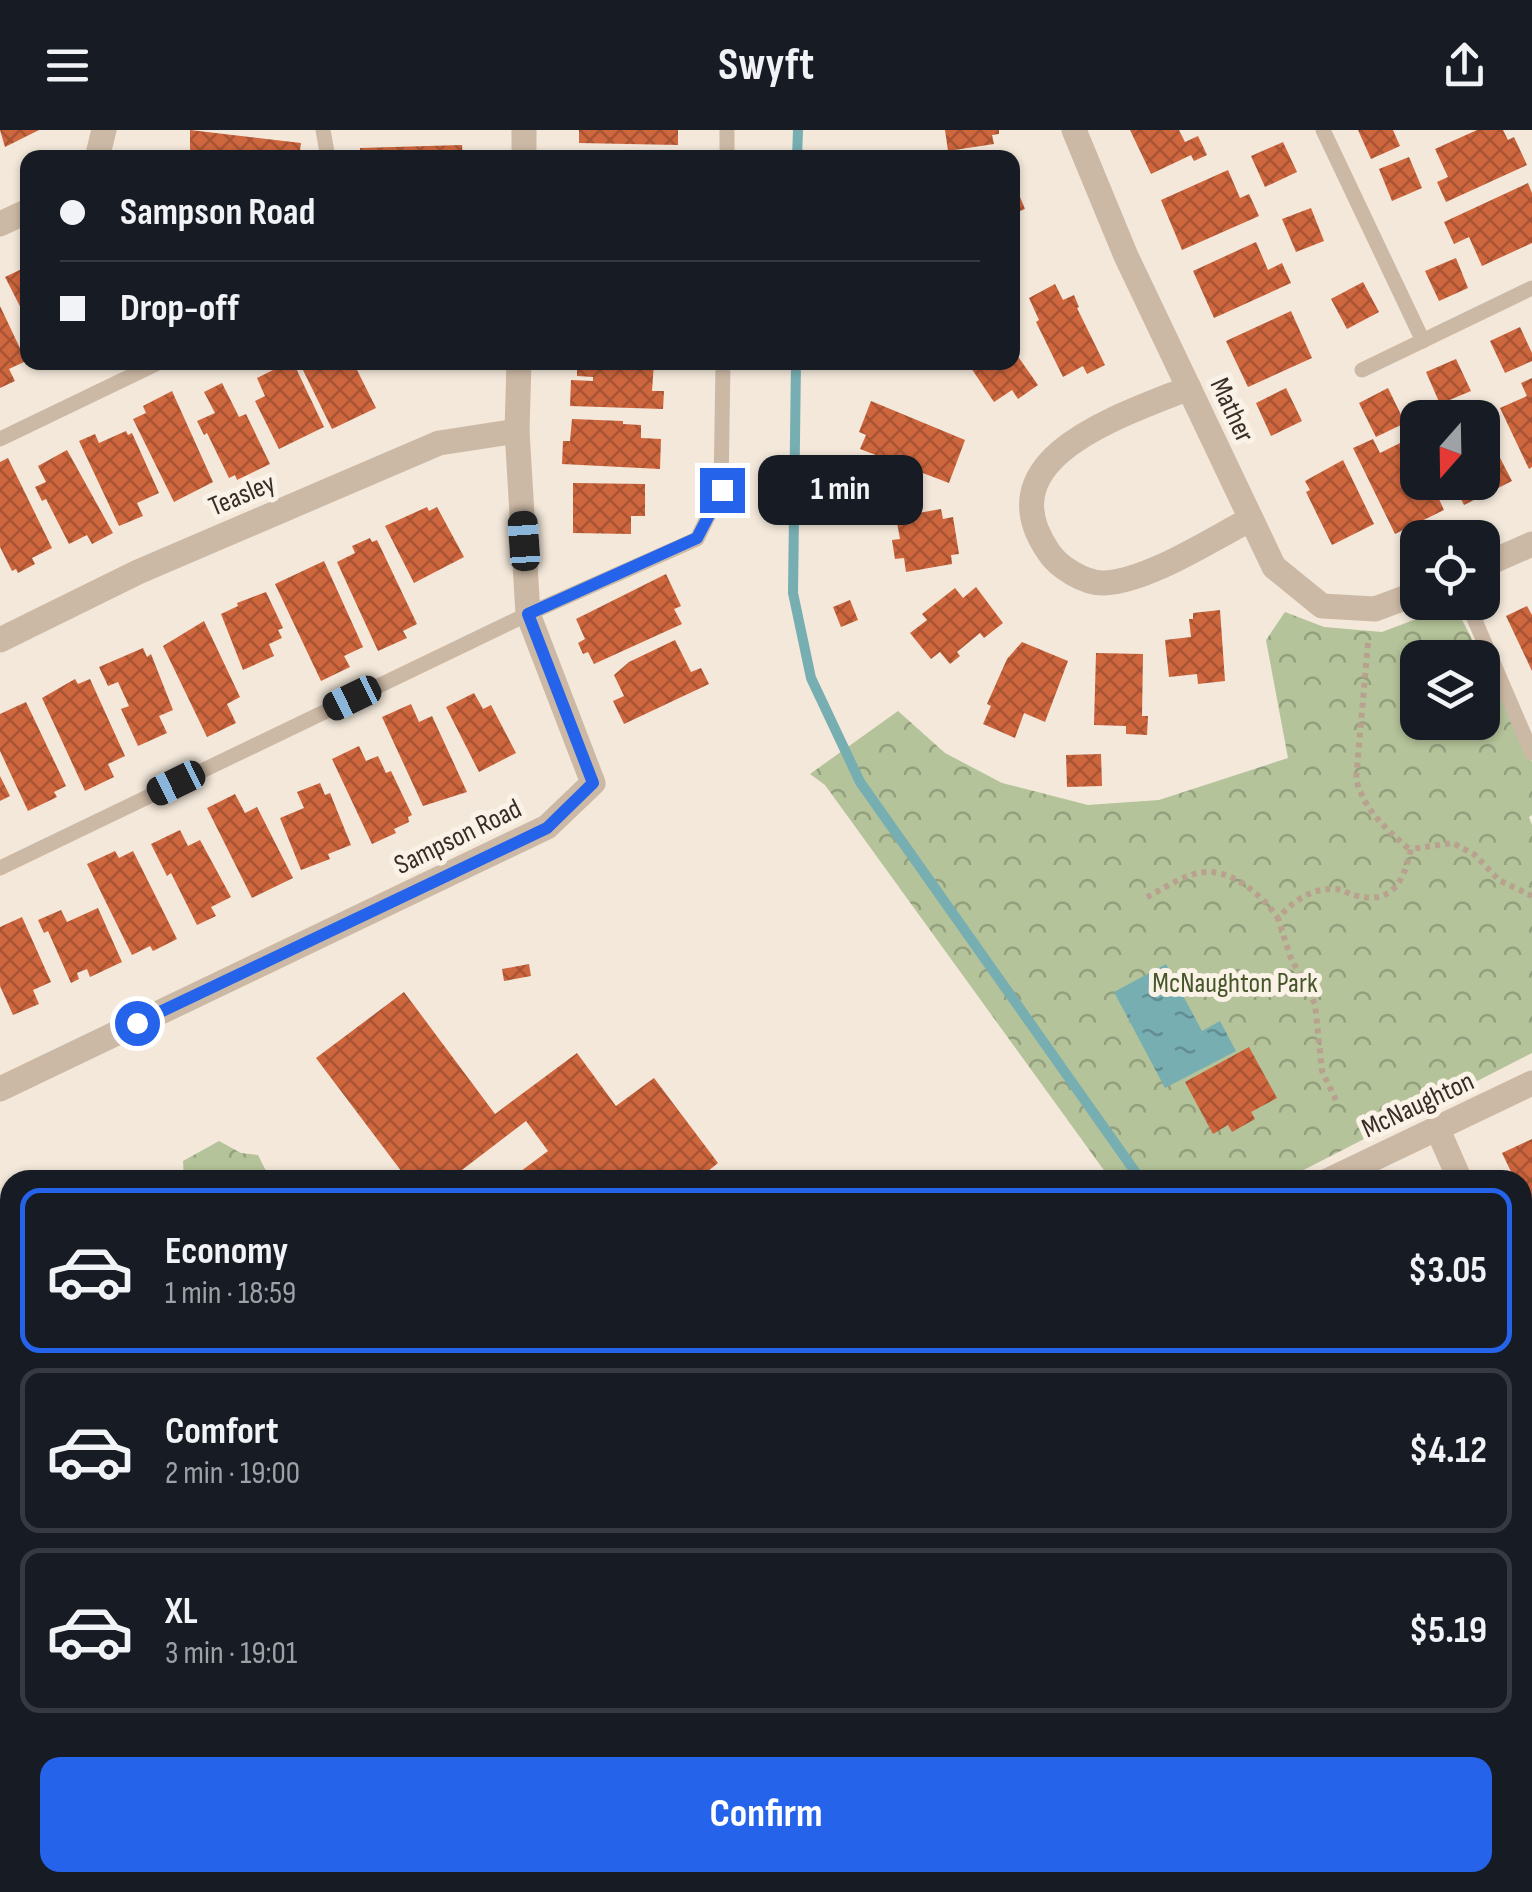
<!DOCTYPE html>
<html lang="en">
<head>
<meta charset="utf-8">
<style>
	body { margin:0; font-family:"Sofia Sans Condensed",sans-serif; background:#242831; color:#f1f3f6; height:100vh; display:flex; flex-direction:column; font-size:38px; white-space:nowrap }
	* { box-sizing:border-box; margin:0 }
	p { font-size:32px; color:#9ea1a6 }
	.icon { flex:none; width:55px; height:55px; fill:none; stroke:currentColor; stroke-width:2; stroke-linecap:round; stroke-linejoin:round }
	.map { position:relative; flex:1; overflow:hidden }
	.details { position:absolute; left:0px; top:1040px; width:1532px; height:722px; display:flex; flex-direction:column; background:#171b24; border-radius:30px 30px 0 0; box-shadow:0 2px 8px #0004 }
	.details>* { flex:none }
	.hud { position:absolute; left:20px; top:20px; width:1000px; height:220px; border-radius:20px; box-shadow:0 2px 8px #0004; display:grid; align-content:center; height:220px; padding:0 40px; background:#171b24 }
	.needle { width:65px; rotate:200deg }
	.fabs { position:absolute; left:1400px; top:270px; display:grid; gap:20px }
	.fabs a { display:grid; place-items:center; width:100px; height:100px; border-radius:20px; background:#171b24; box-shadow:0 2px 8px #0004; font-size:50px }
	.end { position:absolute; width:45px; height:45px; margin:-22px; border:12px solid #2563eb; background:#fff; box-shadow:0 0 0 5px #fff }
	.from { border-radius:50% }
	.bubble { position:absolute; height:70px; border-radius:20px; background:#171b24; box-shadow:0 2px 8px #0004; font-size:32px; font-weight:700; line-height:70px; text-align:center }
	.car { position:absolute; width:30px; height:60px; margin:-30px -15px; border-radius:12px; box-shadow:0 0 8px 2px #0007; background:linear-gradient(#222 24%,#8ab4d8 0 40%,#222 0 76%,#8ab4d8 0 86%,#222 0) }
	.hud b { display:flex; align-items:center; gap:35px; height:95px; font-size:38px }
	.hud b+b { border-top:2px solid #363941 }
	.hud i { width:25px; height:25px; background:#f1f3f6 }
	ul { padding:18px 0 0; list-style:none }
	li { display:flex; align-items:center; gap:30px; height:165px; margin:0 20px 15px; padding:0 20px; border:5px solid #363941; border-radius:20px }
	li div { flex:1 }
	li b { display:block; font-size:38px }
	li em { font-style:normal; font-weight:700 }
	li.selected { border-color:#2563eb }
	li>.icon { width:90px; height:90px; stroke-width:1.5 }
	.button { display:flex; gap:20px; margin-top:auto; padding:20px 40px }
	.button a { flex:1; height:115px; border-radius:20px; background:#2563eb; color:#fff; font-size:40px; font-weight:700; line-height:115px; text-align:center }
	header { display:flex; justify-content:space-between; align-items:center; height:130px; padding:0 40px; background:#171b24; font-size:45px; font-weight:700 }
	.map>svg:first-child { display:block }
</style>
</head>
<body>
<header><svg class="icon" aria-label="menu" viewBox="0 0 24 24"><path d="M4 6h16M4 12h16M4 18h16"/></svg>Swyft<svg class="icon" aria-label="share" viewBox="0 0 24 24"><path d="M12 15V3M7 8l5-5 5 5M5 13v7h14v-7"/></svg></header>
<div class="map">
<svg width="1532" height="1762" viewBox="0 0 1532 1762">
	<defs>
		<pattern id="forest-crowns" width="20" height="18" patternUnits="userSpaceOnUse" patternTransform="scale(2.5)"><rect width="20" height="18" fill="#b4c399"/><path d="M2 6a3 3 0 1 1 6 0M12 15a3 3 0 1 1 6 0" fill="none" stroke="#939f7d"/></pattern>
		<pattern id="water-ripples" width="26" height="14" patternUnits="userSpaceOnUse" patternTransform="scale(2.5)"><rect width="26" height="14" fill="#77aeb2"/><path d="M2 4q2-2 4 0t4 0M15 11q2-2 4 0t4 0" fill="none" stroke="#638e91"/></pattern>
		<pattern id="building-cross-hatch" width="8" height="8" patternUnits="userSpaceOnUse" patternTransform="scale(2.5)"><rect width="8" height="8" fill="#ce663e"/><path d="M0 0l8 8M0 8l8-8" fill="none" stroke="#a85434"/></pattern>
	</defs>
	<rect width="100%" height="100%" fill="#f3e8da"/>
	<!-- forest -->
	<g fill="url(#forest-crowns)">
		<polygon points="1445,478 1458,482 1481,527 1418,528 1418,592 1482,592 1483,531 1532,632 1532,685 1529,687 1532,695 1532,923 1284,1050 1111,1050 825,655 810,644 898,581 945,623 1002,653 1088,675 1159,670 1288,628 1266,510 1285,482 1324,497 1382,502"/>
		<polygon points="219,1011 241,1023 258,1025 265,1039 278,1050 184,1050 183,1031"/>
	</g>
	<!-- water -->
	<polygon fill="url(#water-ripples)" points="1166,834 1202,901 1220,891 1236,921 1165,958 1114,862"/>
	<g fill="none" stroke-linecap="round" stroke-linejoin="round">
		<!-- stream -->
		<g stroke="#77aeb2" stroke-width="10">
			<polyline points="797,28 798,0"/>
			<polyline points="796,232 793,463 811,548 860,652 1141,1050"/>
		</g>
	</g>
	<!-- building -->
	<g fill="url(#building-cross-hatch)">
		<polygon points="0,0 39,0 5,17"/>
		<polygon points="190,0 301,13 299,28 190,28"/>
		<polygon points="579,0 678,0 678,15 579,13"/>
		<polygon points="945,0 999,0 999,4 992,5 994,14 948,21"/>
		<polygon points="1130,0 1179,0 1185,12 1198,6 1207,25 1194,31 1191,25 1151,44"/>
		<polygon points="1358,0 1393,0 1400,16 1371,29"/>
		<polygon points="1477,0 1503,0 1508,10 1514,7 1527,35 1446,72 1437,52 1448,47 1435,19"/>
		<polygon points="1283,12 1297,42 1265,57 1251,26"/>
		<polygon points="462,15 463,28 360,28 360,18"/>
		<polygon points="1409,27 1422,58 1392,71 1379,39"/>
		<polygon points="1228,40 1240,68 1249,64 1259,86 1182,120 1161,70"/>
		<polygon points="1012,48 1025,79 1012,84"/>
		<polygon points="1528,53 1532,63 1532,113 1482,136 1469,107 1454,114 1444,92"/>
		<polygon points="1311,78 1324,111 1296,122 1282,89"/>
		<polygon points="1256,112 1268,140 1282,133 1291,153 1214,188 1193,141"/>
		<polygon points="1456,128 1468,158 1439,171 1425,141"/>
		<polygon points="28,136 28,192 5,147"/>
		<polygon points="1363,152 1379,182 1347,199 1331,169"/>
		<polygon points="1055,154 1063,170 1074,165 1079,177 1077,178 1105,235 1087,244 1083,236 1063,247 1036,192 1039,190 1029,168"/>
		<polygon points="0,176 26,231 9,239 15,251 0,258"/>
		<polygon points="1291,181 1312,228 1248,257 1226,211"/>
		<polygon points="1520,197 1532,223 1532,231 1505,243 1490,211"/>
		<polygon points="1012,218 1038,255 1018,269 1012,260 994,272 967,232 1012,232"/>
		<polygon points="1456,229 1471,261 1440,274 1426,242"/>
		<polygon points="289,232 293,232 324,297 279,319 255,271 265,266 257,248"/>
		<polygon points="299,232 353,232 376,278 332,299"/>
		<polygon points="577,232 654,232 652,261 664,261 663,279 570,276 571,250 593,251 593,247 577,246"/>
		<polygon points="1532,248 1532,337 1529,339 1500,278 1527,266 1521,253"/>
		<polygon points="222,253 239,287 246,284 270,334 237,350 235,345 229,348 207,303 204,305 197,291 215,283 204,262"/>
		<polygon points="1286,258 1302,291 1271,306 1256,273"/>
		<polygon points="1388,258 1405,293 1376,307 1359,273"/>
		<polygon points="172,261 213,352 174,372 133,289 146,283 143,276"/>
		<polygon points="871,271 965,310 949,353 860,319 866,305 859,302"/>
		<polygon points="572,289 623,291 623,294 641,295 641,308 661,309 660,339 562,334 563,311 570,311"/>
		<polygon points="1482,293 1512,351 1464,375 1452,352 1482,352"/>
		<polygon points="126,301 128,305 132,303 159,363 137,373 143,386 119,396 79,311 95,304 99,313"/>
		<polygon points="1410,308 1418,324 1418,352 1431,352 1444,380 1395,404 1353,318 1373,309 1380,323"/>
		<polygon points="67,320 113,403 92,414 87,405 69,414 46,369 42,371 35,357 46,352 38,336"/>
		<polygon points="8,328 52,418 32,428 35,434 18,443 16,439 12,441 0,417 0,332"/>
		<polygon points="1343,330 1374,394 1332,415 1306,362 1310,360 1305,351"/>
		<polygon points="573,353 645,354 645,386 631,386 631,404 573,403"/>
		<polygon points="858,353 861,388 826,391 823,356"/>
		<polygon points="427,377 429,381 437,377 464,427 414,453 385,396"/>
		<polygon points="941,379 943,389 953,387 959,424 951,425 952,434 906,442 904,428 895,429 892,410 900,409 896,387"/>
		<polygon points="370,408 372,412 377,410 417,494 403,501 407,508 378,521 337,432 355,423 352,416"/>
		<polygon points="324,431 363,517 344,526 350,537 321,551 275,454"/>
		<polygon points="666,444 681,476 674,479 682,494 594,534 588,522 583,524 578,513 585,509 576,489"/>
		<polygon points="976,457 1003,493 984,508 980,503 957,522 960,526 950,534 940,522 931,529 910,503 927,490 922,484 955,458 963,468"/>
		<polygon points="266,462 283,498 278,500 282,508 269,514 274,526 243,540 221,484 238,476 237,473"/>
		<polygon points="850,470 858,490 841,497 833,477"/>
		<polygon points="1527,476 1532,485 1532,541 1506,486"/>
		<polygon points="1220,480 1225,551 1198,554 1197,544 1169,547 1165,510 1191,507 1189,489 1193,489 1193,483"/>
		<polygon points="204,491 240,567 227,574 236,593 207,607 163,516"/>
		<polygon points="675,510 691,542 701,538 709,554 624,594 613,571 624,566 614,545 629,532"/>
		<polygon points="1022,512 1068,531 1045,592 1024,583 1015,608 983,594 991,576 987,574 1007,529"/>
		<polygon points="143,518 147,527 151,524 173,580 159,586 167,603 138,616 121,579 129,576 118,552 108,556 99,537"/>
		<polygon points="1096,523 1143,524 1142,586 1148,586 1147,605 1126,604 1126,596 1094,595"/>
		<polygon points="75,549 78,554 90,549 125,626 108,634 114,647 85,661 42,568"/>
		<polygon points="474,563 483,579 491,575 516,623 479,642 446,577"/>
		<polygon points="26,572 66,656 54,662 57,667 28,681 0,621 0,584"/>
		<polygon points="411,574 419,592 432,586 467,662 423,676 382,587"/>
		<polygon points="359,616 366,631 378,626 386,643 391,641 412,685 408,687 409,692 394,699 396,703 372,714 332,629"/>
		<polygon points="1101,624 1102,656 1067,657 1066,625"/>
		<polygon points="0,646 10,666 0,671"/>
		<polygon points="320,653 325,665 330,663 351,715 328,724 330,729 301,740 280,688 304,678 297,662"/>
		<polygon points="235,664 245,683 257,677 293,748 252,768 207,678"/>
		<polygon points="180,700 188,716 200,710 231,767 211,777 216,786 197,795 171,743 167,746 151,714"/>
		<polygon points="115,721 119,728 133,721 177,809 153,821 150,816 132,825 87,734"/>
		<polygon points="98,778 122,832 90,847 87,839 77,843 79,849 71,853 48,801 44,803 38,790 61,780 67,792"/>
		<polygon points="22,787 51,852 33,860 39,874 13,885 0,856 0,797"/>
		<polygon points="529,834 531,846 504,851 502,839"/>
		<polygon points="404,862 495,984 577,923 616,976 654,948 718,1033 702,1046 705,1050 509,1050 548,1021 526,991 458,1043 461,1050 408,1050 316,928"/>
		<polygon points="1249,917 1277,968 1251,982 1255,989 1232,1002 1228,995 1213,1004 1185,952"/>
		<polygon points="1532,1009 1532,1084 1522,1065 1522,1050 1515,1050 1502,1023"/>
		<polygon points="1532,1301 1532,1402 1522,1395 1522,1315"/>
		<polygon points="1522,1478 1532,1484 1532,1512 1527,1520 1522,1517"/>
		<polygon points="1522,1566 1532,1571 1528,1585 1522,1581"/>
		<polygon points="1532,1606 1532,1657 1522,1651 1522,1621"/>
		<polygon points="271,1752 340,1752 347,1762 257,1762"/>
		<polygon points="781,1752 825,1752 840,1762 778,1762"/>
		<polygon points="1086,1752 1127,1752 1142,1762 1080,1762"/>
		<polygon points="1167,1752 1200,1752 1194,1762 1182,1762"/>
		<polygon points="1347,1752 1404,1752 1399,1762 1353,1762 1344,1757"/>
		<polygon points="1451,1753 1467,1762 1445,1762"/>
	</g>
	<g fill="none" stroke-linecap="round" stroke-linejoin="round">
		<!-- path -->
		<g stroke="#b8a28f" stroke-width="6" stroke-dasharray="5 5" stroke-linecap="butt">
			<path d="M1368 513 1356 649C1365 682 1386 698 1410 720"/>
			<path d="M1147 767C1163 759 1180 747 1198 743 1229 736 1261 764 1278 788"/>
			<path d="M1336 970 1322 941 1315 874 1290 826 1278 788C1292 772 1310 759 1332 759 1340 758 1347 763 1354 765 1392 776 1404 751 1411 719L1453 713 1475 725 1499 750 1532 766"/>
		</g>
		<!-- service -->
		<g stroke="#ccb9a5" stroke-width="15">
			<polyline points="323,0 328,28"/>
			<polyline points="1323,0 1423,211"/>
			<polyline points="727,28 727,0"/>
			<polyline points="1362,240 1532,158"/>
			<polyline points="0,309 160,232"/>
			<polyline points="1467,472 1532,623"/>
			<polyline points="0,738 528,484 697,409 721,360 723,232"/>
			<polyline points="998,1762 1004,1752"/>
		</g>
		<!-- minor -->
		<g stroke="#ccb9a5" stroke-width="25">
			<polyline points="1074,0 1126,126 1274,437 1322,476 1375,479 1418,463"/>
			<polyline points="97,28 104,0"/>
			<polyline points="524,28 524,0"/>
			<polyline points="0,94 28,81"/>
			<path d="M1189 258C1123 285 984 327 1048 421 1058 437 1085 454 1105 453 1150 450 1210 410 1251 389"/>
			<polyline points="1482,436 1532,414"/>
			<polyline points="0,510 138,442 439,313 517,301"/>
			<polyline points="0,959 547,697 593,653 528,484 517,301 519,232"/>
			<polyline points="1438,1000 1460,1050"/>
			<polyline points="1329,1050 1532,953"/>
			<polyline points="1522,1173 1532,1188"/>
			<polyline points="0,1595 10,1588"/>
			<polyline points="1522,1726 1532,1731"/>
			<polyline points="392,1752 398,1762"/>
			<polyline points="709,1762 715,1752"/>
			<polyline points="1278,1762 1283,1752"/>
		</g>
	</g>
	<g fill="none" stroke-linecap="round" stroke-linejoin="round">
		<!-- route -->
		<polyline stroke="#2563eb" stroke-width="12" points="137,893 547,698 593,653 528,484 697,408 722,360"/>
	</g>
	<g text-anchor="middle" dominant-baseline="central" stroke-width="10" stroke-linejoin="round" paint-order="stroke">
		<!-- street labels -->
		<g font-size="28" fill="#382d27" stroke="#fbf2e7">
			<text transform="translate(1232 280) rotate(65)">Mather</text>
			<text transform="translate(242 365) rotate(-23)">Teasley</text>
			<text transform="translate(458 707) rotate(-26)">Sampson Road</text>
			<text transform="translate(1418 975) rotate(-25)">McNaughton</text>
		</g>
		<!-- park labels -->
		<g font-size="28" fill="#455729" stroke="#fbf2e7">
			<text x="1235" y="853">McNaughton Park</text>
		</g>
	</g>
</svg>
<div class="fabs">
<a><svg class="needle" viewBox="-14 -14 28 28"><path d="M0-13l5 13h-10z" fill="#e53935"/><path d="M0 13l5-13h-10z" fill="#9ea1a6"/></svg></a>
<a><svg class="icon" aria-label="locate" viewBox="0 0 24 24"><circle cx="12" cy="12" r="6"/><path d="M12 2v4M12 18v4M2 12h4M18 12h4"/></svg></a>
<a><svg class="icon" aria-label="layers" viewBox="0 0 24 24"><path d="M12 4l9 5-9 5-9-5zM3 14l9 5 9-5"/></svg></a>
</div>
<i class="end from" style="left:137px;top:893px"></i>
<i class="end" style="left:722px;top:360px"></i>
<div class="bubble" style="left:758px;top:325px;width:165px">1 min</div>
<i class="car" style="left:524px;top:411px;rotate:356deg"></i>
<i class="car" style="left:352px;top:568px;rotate:244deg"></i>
<i class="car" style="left:176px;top:653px;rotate:244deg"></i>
<div class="hud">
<b><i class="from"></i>Sampson Road</b>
<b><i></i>Drop-off</b>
</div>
<section class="details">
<ul>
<li class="selected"><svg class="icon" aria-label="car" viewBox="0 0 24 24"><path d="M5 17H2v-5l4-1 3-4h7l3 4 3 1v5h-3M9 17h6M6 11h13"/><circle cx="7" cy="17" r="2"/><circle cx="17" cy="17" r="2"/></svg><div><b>Economy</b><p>1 min · 18:59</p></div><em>$3.05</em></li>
<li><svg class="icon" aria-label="car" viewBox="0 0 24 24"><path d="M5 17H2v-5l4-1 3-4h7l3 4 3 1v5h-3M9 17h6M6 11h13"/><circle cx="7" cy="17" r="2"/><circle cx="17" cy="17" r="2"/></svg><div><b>Comfort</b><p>2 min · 19:00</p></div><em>$4.12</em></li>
<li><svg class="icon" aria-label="car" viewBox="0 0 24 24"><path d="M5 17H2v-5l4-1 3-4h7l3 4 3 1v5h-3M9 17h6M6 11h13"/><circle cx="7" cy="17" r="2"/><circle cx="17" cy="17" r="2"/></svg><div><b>XL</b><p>3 min · 19:01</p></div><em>$5.19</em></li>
</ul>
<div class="button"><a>Confirm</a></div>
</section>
</div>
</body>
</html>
